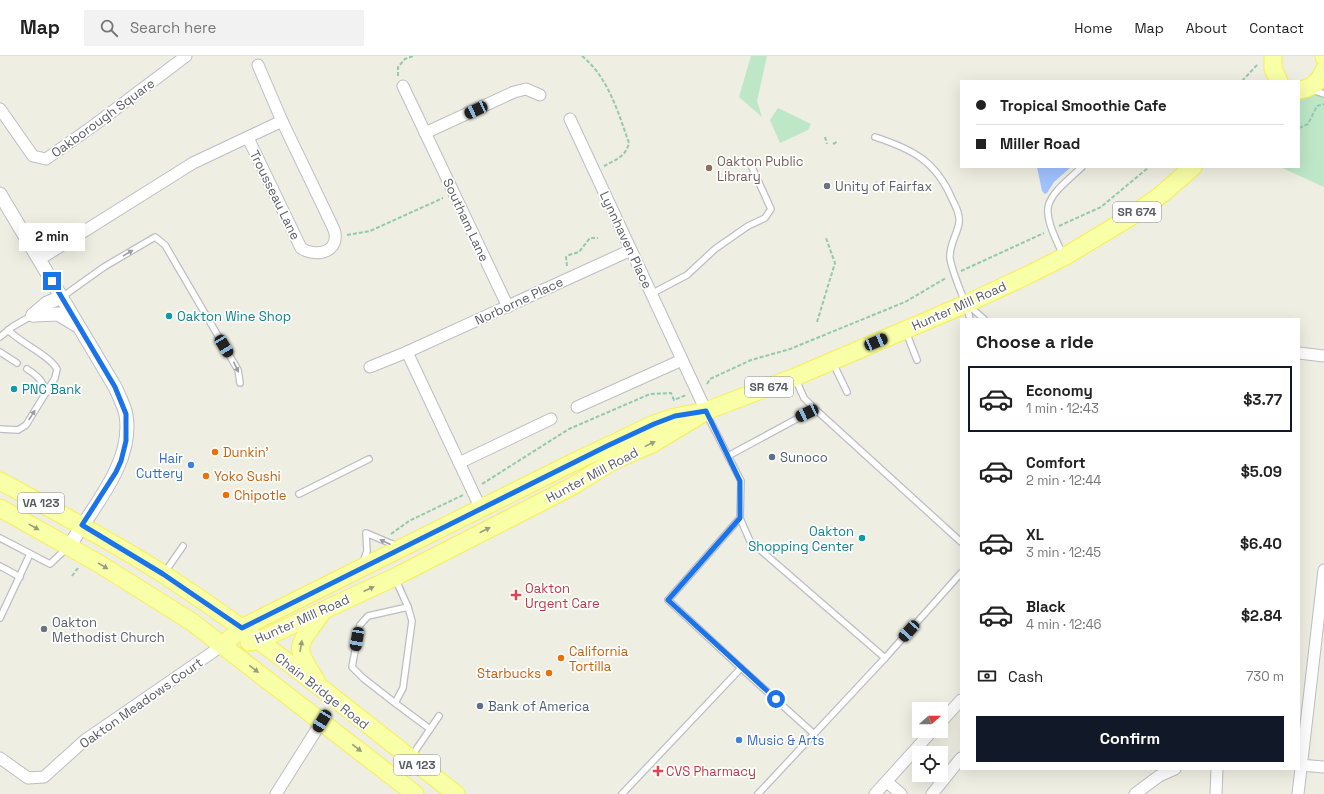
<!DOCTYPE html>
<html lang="en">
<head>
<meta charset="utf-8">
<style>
	body { margin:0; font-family:"Space Grotesk",sans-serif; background:#f2f2f2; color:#222; height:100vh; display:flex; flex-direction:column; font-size:15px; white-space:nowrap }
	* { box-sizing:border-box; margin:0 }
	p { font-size:13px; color:#767676 }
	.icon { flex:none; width:22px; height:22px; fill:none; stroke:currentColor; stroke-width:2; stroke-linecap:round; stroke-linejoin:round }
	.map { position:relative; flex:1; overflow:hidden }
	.panel { position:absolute; left:960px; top:262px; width:340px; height:452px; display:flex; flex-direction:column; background:#fff; border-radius:0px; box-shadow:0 4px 16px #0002 }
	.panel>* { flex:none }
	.top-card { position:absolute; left:960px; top:24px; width:340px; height:88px; border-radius:0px; box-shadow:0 4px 16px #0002; display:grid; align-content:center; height:88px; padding:0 16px; background:#fff }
	.needle { width:26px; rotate:69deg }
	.controls { position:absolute; left:912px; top:646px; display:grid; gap:8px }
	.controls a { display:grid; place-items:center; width:36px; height:36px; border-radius:0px; background:#fff; box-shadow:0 4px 16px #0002; font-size:20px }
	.end { position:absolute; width:18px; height:18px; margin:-9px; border:5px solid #1a73e8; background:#fff; box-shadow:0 0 0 2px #fff }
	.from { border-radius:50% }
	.bubble { position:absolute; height:28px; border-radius:0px; background:#fff; box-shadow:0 4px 16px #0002; font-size:13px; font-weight:700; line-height:28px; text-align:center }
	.car { position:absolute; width:12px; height:24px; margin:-12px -6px; border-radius:5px; box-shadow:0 0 3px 1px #0007; background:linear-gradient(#222 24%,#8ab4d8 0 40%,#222 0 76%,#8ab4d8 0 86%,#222 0) }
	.top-card b { display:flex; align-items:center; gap:14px; height:38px; font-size:15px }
	.top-card b+b { border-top:1px solid #e0e0e0 }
	.top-card i { width:10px; height:10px; background:#222 }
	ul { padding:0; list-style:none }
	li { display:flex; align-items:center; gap:12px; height:66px; margin:0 8px 6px; padding:0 8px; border:2px solid transparent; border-radius:0px }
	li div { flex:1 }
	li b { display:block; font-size:15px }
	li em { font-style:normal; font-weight:700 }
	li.selected { border-color:#111827 }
	li>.icon { width:36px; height:36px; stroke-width:1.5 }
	h2 { padding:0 16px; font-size:18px; line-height:48px }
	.pay { display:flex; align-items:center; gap:10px; height:44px; padding:0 16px; font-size:15px }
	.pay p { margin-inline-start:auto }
	.action { display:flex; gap:8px; margin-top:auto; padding:8px 16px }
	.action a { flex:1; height:46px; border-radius:0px; background:#111827; color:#fff; font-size:16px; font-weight:700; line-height:46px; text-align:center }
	header { display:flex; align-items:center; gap:24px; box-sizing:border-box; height:56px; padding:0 20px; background:#fff; border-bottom:1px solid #e0e0e0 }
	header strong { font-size:19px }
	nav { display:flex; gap:22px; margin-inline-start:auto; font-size:14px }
	.search { width:280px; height:36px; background:#f2f2f2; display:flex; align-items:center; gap:10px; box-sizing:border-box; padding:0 14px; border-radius:0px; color:#767676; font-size:15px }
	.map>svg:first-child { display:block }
</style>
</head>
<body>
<header>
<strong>Map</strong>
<div class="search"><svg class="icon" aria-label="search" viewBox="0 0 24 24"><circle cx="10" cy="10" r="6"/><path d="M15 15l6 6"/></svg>Search here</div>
<nav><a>Home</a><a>Map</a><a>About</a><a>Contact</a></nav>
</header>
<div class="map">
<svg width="1324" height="738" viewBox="0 0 1324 738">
	<rect width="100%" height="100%" fill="#eeeee2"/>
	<!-- green -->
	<g fill="#bde7c7">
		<polygon points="751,0 767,0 757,45 762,61 739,41"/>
		<polygon points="1324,27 1324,131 1280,111 1299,111 1299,39"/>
		<polygon points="778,52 811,68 808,74 780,87 770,64"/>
	</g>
	<!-- water -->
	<polygon fill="#a1c1ff" points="1037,111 1071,111 1054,126 1047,137 1045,138 1042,135"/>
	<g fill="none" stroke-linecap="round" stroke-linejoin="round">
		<!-- service casing -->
		<g stroke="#bcbec4" stroke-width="8">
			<g id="service">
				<polyline points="1312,34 1324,38"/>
				<path d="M875 81C912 93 936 105 952 143 956 151 960 158 959 167 957 179 949 189 950 202 952 218 966 245 970 263"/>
				<path d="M1063 199C1039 148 1042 147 1082 111"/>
				<polyline points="651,238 687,219 715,193 748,170 765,162 771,153 750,107"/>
				<polyline points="62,241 104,211 155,181 165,189 238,314 240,327"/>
				<polyline points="968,249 984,263"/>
				<polyline points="906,276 917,304"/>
				<polyline points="0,281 12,271 33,259"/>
				<polyline points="0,296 17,307"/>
				<polyline points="833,307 847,336"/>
				<path d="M27 313C38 320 43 325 46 337"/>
				<polyline points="795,322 804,342 815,353"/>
				<path d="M0 373 18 374 26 369 55 322 57 313C49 299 22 288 8 274"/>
				<polyline points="728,400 815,353 961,486"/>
				<polyline points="299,438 369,403"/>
				<polyline points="740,462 750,485 885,602 758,738"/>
				<polyline points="0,482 50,508 67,492"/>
				<polyline points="363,506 367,495 366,477 397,490"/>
				<polyline points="0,510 20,521"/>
				<polyline points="165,516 183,490"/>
				<polyline points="395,522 408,551"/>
				<polyline points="0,562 30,498"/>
				<polyline points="885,602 961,517"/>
				<polyline points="741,612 814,678"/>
				<polyline points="395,647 363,622 352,611 360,569 368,560 408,551 412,565 403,632 395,647 430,673"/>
				<polyline points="411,701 439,660"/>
				<polyline points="622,738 741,612 668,544 740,462 741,425 706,357"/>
			</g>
		</g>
		<!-- minor casing -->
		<g stroke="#bcbec4" stroke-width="13">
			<g id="minor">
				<polyline points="403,30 508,251"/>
				<polyline points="0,53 33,100 46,103 93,70 186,0"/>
				<polyline points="570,63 706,355"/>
				<polyline points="425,77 514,36 526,33 540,39"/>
				<path d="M248 82 301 192C314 201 338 198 335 177 334 173 332 169 330 165L282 65 258 9"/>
				<polyline points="40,203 193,107 282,65"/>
				<polyline points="407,296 481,453"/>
				<polyline points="1299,297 1324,300"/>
				<polyline points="370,311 407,296 631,194"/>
				<polyline points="577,351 682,304"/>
				<polyline points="459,407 551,363"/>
				<polyline points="941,666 961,644"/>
				<polyline points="0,702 28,722 44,721 85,684 223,589"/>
				<polyline points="1299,709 1324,711"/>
				<polyline points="887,726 901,738"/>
				<polyline points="276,738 322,665"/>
				<polyline points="875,738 932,675"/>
				<polyline points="932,738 961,702"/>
				<polyline points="1135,738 1159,720 1175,713"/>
				<polyline points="1216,738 1217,713"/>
				<polyline points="1298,738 1324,514"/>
			</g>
		</g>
		<!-- tertiary casing -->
		<g stroke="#bcbec4" stroke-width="15">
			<g id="tertiary">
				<path d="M0 138 115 331C119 340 124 349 126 359 134 407 92 451 69 491"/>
				<polyline points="33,259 58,258 78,270"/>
				<polyline points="33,259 47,247 62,241"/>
			</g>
		</g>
		<!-- primary casing -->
		<g stroke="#f8ef51" stroke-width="19">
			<g id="primary">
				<polyline points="1273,0 1273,13 1279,25"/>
				<polyline points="1324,0 1324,1"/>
				<path d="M1299 34C1311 33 1320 25 1324 14"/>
				<path d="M0 425C55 455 110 484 163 518 265 584 360 663 456 738"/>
				<polyline points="0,452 98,507 192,566 415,738"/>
				<polyline points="249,586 258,585 395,521 571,431 615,404 652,388 700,359"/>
				<polyline points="223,589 242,572 265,560 570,408 654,368 675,361 706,355 795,321 966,248 1028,219 1064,201 1132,160 1162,138 1193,111"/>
				<path d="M316 624C292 588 298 591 321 558"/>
			</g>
		</g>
		<!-- path -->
		<g stroke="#95c8b0" stroke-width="2" stroke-dasharray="4 2" stroke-linecap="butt">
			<path d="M582 0C608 21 618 56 629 87 626 100 616 104 604 110"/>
			<polyline points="398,20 398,11 405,3 413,0"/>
			<polyline points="1242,25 1258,8"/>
			<polyline points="1299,72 1308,68 1317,50 1324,48"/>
			<polyline points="825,81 827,88"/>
			<polyline points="833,88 837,86"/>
			<polyline points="875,128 877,126"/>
			<polyline points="1059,170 1101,151 1149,111"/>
			<polyline points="347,179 370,175 443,142"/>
			<polyline points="567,210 566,201 569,199 579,196 590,182 598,182"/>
			<polyline points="961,215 1044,177"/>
			<polyline points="817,266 835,207 826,182"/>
			<polyline points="707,328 710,323 751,304 790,293 905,246 946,222"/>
			<polyline points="482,428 569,373 650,338 671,337 674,344 686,339"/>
			<polyline points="391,478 409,465 463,439"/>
			<polyline points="72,520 78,512"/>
		</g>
		<!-- service -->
		<use href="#service" stroke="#fff" stroke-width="5.5"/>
		<!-- minor -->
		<use href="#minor" stroke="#fff" stroke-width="11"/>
		<!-- tertiary -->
		<use href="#tertiary" stroke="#fff" stroke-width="13"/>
		<!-- primary -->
		<use href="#primary" stroke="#f9ffa6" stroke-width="17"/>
	</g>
	<!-- one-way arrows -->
	<defs><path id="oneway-solid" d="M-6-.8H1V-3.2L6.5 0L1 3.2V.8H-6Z"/></defs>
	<g fill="#9c9da2">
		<use href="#oneway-solid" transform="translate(128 197) rotate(-31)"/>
		<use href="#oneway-solid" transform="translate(236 311) rotate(65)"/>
		<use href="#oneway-solid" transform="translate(32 359) rotate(-58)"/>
		<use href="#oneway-solid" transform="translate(385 486) rotate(-155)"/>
	</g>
	<g fill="#9a9d7e">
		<use href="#oneway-solid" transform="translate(650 388) rotate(-26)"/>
		<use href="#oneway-solid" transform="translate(34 471) rotate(29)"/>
		<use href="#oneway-solid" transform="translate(485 474) rotate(-27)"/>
		<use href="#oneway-solid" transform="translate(103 510) rotate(31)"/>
		<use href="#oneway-solid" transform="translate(369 533) rotate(-25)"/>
		<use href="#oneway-solid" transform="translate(301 590) rotate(-80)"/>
		<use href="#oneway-solid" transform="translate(254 613) rotate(37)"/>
		<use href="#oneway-solid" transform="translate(357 692) rotate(38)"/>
	</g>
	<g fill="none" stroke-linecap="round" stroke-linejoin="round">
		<!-- route -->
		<polyline stroke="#1a73e8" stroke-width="5" points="52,225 115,331 126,358 126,385 121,405 116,416 82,469 163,518 242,572 607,390 654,368 675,360 706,355 740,425 740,462 668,544 776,643"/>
	</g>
	<!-- markers -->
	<circle fill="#8d6e63" stroke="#fff" stroke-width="1.5" cx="709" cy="112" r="4"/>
	<g fill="#6b7280" stroke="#fff" stroke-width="1.5">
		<circle cx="827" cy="130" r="4"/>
		<circle cx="44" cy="573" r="4"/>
	</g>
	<g fill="#0f9aa8" stroke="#fff" stroke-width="1.5">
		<circle cx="169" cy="260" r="4"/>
		<circle cx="14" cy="333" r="4"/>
		<circle cx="862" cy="482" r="4"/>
	</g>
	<g fill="#e8710a" stroke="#fff" stroke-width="1.5">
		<circle cx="215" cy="396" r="4"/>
		<circle cx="206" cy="420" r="4"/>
		<circle cx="226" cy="439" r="4"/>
		<circle cx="561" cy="602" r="4"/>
		<circle cx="549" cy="617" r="4"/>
	</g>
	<g fill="#5c6f8a" stroke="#fff" stroke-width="1.5">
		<circle cx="772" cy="401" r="4"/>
		<circle cx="480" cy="650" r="4"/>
	</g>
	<g fill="#3f7fe0" stroke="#fff" stroke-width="1.5">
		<circle cx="191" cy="409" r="4"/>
		<circle cx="739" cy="684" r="4"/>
	</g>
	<g fill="#e0444e" stroke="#fff" stroke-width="1.5">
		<path d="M514 533h4v4h4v4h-4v4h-4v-4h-4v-4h4z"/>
		<path d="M656 709h4v4h4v4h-4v4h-4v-4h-4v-4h4z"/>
	</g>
	<g text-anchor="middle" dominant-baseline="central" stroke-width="3.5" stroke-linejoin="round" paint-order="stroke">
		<!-- shield labels -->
		<g fill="#fff" stroke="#8c8d92" stroke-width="1">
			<rect x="1113" y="146" width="48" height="20" rx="3"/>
			<rect x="745" y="321" width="48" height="20" rx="3"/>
			<rect x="18" y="437" width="46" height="20" rx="3"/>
			<rect x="394" y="699" width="46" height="20" rx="3"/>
		</g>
		<g font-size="12" font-weight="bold" fill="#5a5c64">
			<text x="1137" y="156">SR 674</text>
			<text x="769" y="331">SR 674</text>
			<text x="41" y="447">VA 123</text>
			<text x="417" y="709">VA 123</text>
		</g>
		<!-- street labels -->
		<g font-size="13" fill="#5a5c64" stroke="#fff">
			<text transform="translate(103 62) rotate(-36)">Oakborough Square</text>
			<text transform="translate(275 139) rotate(64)">Trousseau Lane</text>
			<text transform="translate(466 164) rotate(65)">Southam Lane</text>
			<text transform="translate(626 184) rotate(65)">Lynnhaven Place</text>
			<text transform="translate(519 245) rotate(-25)">Norborne Place</text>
			<text transform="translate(959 250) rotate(-24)">Hunter Mill Road</text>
			<text transform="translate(592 419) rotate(-28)">Hunter Mill Road</text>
			<text transform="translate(302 563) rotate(-24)">Hunter Mill Road</text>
			<text transform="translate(322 635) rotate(38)">Chain Bridge Road</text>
			<text transform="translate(141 647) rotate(-35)">Oakton Meadows Court</text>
		</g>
		<!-- education labels -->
		<g font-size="13" fill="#785e54" stroke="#fff" text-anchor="start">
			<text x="717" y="105">Oakton Public<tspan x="717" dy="15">Library</tspan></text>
		</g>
		<!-- worship labels -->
		<g font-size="13" fill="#5b616d" stroke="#fff" text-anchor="start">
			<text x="835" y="130">Unity of Fairfax</text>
			<text x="52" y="566">Oakton<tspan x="52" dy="15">Methodist Church</tspan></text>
		</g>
		<!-- culture labels -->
		<g font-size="13" fill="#0d838f" stroke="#fff" text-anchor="start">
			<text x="177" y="260">Oakton Wine Shop</text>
			<text x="22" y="333">PNC Bank</text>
			<text x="854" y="475" text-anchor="end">Oakton<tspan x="854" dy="15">Shopping Center</tspan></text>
		</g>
		<!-- food labels -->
		<g font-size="13" fill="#c56008" stroke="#fff" text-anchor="start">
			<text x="223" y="396">Dunkin'</text>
			<text x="214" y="420">Yoko Sushi</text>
			<text x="234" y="439">Chipotle</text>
			<text x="569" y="595">California<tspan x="569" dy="15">Tortilla</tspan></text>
			<text x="541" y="617" text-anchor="end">Starbucks</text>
		</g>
		<!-- service labels -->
		<g font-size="13" fill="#4e5e75" stroke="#fff" text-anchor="start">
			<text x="780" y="401">Sunoco</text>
			<text x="488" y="650">Bank of America</text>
		</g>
		<!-- shop labels -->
		<g font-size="13" fill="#366cbe" stroke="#fff" text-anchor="end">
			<text x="183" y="402">Hair<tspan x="183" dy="15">Cuttery</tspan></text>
			<text x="747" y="684" text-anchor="start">Music &amp; Arts</text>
		</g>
		<!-- health labels -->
		<g font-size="13" fill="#be3a42" stroke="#fff" text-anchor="start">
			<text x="525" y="532">Oakton<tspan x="525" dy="15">Urgent Care</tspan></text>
			<text x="666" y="715">CVS Pharmacy</text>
		</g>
	</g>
</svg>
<div class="controls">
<a><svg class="needle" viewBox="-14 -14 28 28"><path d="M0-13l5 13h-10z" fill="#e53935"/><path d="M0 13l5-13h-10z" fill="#767676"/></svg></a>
<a><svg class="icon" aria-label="locate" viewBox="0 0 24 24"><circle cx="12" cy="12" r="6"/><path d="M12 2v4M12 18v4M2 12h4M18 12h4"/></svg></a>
</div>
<i class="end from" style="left:776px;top:643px"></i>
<i class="end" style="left:52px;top:225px"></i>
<div class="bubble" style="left:19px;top:167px;width:66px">2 min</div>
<i class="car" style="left:476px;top:54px;rotate:245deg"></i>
<i class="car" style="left:876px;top:286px;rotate:67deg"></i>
<i class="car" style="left:224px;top:290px;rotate:149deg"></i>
<i class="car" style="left:807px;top:357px;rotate:245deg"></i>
<i class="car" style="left:909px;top:575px;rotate:222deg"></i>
<i class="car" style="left:357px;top:583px;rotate:190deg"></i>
<i class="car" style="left:322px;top:665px;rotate:211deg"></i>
<div class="top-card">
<b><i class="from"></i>Tropical Smoothie Cafe</b>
<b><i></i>Miller Road</b>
</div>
<section class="panel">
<h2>Choose a ride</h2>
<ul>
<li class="selected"><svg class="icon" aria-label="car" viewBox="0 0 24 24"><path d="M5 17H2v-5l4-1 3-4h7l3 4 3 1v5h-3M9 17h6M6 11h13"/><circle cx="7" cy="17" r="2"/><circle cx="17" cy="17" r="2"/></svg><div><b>Economy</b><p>1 min · 12:43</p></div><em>$3.77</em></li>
<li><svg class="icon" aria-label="car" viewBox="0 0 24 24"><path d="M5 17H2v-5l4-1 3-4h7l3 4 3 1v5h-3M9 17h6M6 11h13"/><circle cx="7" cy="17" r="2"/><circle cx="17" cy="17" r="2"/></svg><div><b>Comfort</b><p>2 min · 12:44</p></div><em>$5.09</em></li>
<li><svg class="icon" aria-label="car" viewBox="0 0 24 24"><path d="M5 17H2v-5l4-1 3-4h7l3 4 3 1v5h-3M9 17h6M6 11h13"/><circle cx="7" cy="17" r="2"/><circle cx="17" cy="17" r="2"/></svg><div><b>XL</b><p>3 min · 12:45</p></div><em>$6.40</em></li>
<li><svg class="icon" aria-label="car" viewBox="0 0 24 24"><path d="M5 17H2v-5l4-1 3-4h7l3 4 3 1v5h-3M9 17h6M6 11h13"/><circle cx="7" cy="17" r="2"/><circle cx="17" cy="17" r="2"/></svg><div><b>Black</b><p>4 min · 12:46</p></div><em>$2.84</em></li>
</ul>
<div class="pay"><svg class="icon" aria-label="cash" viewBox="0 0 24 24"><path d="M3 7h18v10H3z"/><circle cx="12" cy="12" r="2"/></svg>Cash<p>730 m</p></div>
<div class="action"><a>Confirm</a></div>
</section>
</div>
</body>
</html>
